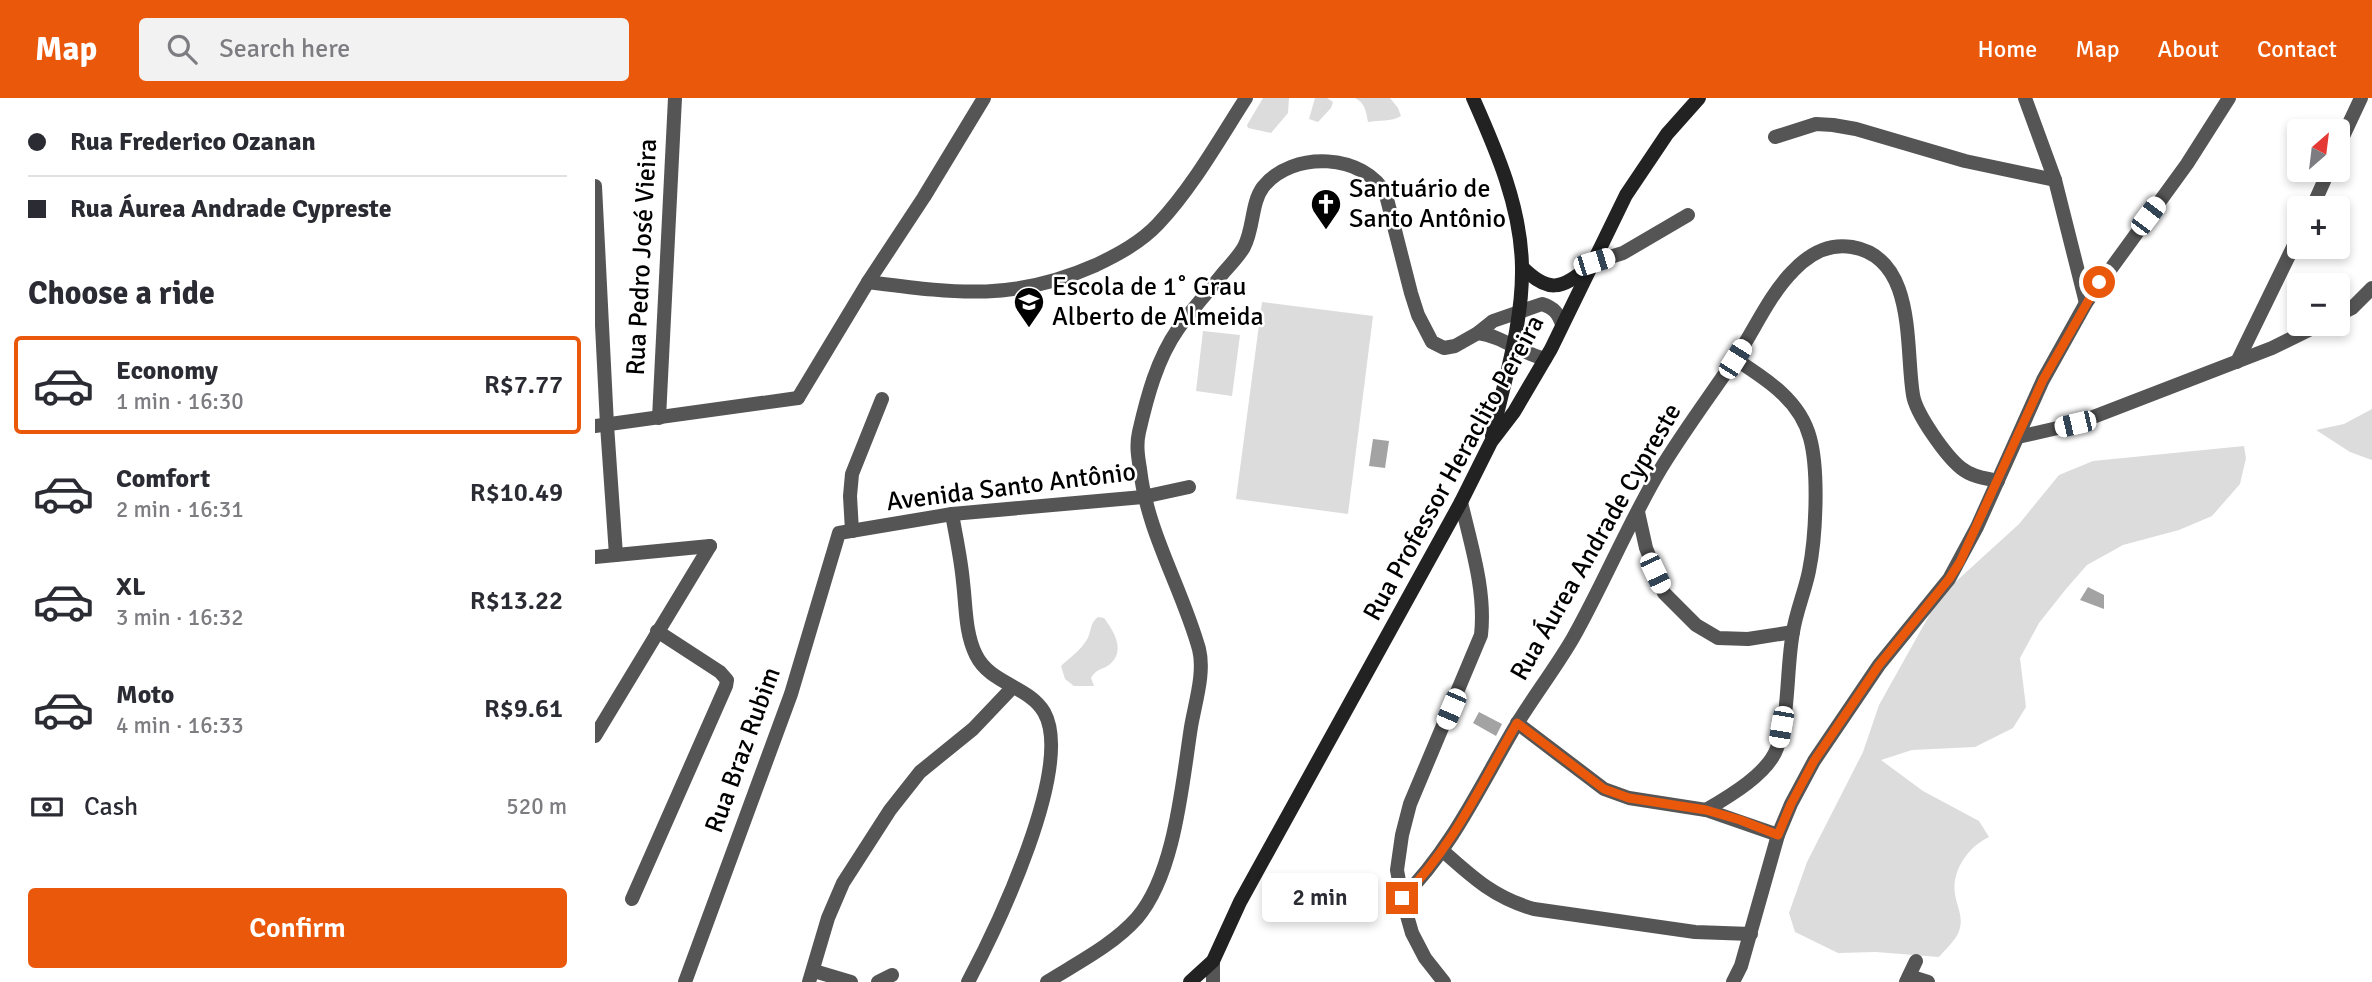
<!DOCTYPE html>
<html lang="en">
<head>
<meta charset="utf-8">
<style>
	body { margin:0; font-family:Signika,sans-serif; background:#f2f2f3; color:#2b2b33; height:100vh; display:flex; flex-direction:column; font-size:26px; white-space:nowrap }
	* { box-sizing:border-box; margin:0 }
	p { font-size:23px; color:#7c7c81 }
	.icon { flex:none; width:38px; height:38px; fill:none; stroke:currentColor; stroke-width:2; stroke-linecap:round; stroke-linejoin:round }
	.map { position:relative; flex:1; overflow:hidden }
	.panel { display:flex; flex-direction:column; background:#fff; width:595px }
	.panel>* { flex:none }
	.hud { display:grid; align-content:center; height:154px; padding:0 28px; background:#fff }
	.needle { width:46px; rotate:28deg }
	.buttons { position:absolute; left:1692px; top:21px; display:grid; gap:14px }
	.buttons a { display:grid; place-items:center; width:63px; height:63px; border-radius:7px; background:#fff; box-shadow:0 4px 10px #0003; font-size:35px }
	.end { position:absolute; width:32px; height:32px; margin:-16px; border:9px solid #ea580c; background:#fff; box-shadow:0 0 0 4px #fff }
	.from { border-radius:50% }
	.bubble { position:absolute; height:49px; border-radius:7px; background:#fff; box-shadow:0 4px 10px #0003; font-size:23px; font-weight:600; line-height:49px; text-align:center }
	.car { position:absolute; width:21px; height:42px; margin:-21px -10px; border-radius:9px; box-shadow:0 0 5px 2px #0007; background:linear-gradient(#fff 24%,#345 0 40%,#fff 0 76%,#345 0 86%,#fff 0) }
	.hud b { display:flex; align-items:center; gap:24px; height:66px; font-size:26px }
	.hud b+b { border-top:2px solid #e1e1e2 }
	.hud i { width:18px; height:18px; background:#2b2b33 }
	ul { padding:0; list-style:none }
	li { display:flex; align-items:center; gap:21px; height:98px; margin:0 14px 10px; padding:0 14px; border:4px solid transparent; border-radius:7px }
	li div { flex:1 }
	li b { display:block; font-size:26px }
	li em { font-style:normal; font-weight:600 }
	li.active { border-color:#ea580c }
	li>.icon { width:63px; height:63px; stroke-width:1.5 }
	h2 { padding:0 28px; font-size:32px; line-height:84px }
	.pay { display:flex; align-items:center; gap:18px; height:77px; padding:0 28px; font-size:26px }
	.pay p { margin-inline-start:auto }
	.action { display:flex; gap:14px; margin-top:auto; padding:14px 28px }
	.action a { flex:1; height:80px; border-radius:7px; background:#ea580c; color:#fff; font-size:28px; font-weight:600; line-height:80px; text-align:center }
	header { display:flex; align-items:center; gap:42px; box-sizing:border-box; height:98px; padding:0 35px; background:#ea580c; color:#fff }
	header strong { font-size:33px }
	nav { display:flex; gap:38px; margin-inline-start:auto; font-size:24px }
	.search { width:490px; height:63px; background:#f2f2f3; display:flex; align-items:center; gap:18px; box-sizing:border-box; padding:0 24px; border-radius:7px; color:#7c7c81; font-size:26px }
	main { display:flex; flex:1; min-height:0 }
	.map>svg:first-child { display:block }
</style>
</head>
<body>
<header>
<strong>Map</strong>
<div class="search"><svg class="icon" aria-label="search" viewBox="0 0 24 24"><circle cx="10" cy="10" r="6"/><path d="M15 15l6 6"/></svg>Search here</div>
<nav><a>Home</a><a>Map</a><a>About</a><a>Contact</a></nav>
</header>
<main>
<section class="panel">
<div class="hud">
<b><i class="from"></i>Rua Frederico Ozanan</b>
<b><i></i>Rua Áurea Andrade Cypreste</b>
</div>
<h2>Choose a ride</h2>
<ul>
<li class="active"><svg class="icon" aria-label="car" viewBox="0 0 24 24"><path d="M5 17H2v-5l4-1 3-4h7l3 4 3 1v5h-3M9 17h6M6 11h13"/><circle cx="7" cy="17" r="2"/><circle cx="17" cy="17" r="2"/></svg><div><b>Economy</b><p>1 min · 16:30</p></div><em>R$7.77</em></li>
<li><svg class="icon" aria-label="car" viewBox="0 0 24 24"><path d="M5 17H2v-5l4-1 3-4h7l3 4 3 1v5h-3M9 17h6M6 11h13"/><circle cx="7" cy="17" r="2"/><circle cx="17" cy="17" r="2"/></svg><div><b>Comfort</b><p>2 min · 16:31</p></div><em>R$10.49</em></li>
<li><svg class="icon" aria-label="car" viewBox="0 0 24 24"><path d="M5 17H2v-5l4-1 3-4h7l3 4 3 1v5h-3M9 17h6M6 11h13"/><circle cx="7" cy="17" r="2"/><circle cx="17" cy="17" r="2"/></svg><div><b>XL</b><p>3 min · 16:32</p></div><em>R$13.22</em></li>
<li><svg class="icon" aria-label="car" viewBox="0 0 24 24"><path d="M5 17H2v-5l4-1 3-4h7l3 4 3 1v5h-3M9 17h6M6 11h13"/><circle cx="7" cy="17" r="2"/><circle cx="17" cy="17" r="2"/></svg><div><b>Moto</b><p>4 min · 16:33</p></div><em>R$9.61</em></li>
</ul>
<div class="pay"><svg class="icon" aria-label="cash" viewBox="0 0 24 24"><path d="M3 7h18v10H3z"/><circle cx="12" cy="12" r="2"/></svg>Cash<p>520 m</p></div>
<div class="action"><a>Confirm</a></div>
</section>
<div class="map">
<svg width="1777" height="884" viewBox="0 0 1777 884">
	<rect width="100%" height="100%" fill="#fff"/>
	<!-- green -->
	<g fill="#dcdcdc">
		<polygon points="668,0 694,0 693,15 676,35 653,30 652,27"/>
		<polygon points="720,0 732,0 738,4 736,10 723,24 714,21"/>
		<path d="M760 0H795L803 10 806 18C796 24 784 22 773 24 771 13 770 5 760 0Z"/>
		<polygon points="667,204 778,218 753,416 641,401"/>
		<polygon points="608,233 645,237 637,298 601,293"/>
		<polygon points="1777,311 1777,362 1755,354 1721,332 1749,326"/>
		<path d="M1649 348 1651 360 1645 386 1617 418 1584 432 1528 447 1492 467 1471 491 1444 525 1425 560 1431 609 1418 630 1380 649 1317 652 1286 662 1328 693 1384 723 1394 739C1374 748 1356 773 1360 796 1362 810 1369 819 1364 833 1361 842 1350 852 1344 859L1281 854 1243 855 1200 834 1194 815 1212 764 1268 654 1284 607 1345 498 1424 426 1464 377 1498 363Z"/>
		<path d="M503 519 509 520C518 532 532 553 514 567 506 572 501 571 496 580L499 588H479L470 581 466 568C474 560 485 553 491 543 497 535 494 525 503 519Z"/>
	</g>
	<!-- water -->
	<g fill="#a3a3a3">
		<polygon points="778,341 794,343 790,370 774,368"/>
		<polygon points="1493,489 1509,497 1509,511 1485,502"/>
		<polygon points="884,614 907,626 901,638 878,625"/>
	</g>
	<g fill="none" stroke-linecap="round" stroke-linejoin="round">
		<!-- minor -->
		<g stroke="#555" stroke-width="14">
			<polyline points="1430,0 1460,82 1491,205"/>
			<polyline points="1180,39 1221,26 1238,27 1261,31 1370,63 1460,82"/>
			<polyline points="1743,49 1766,0"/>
			<polyline points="0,88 12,327 21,457"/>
			<polyline points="1717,110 1734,72"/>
			<polyline points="999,164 1028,155 1093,117"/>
			<polyline points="273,184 329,99 389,0"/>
			<polyline points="1743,217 1757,210 1777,190"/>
			<path d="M883 235C907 238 926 255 950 261"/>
			<polyline points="1642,264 1704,137"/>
			<polyline points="64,320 80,0"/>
			<polyline points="0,328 203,300"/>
			<polyline points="1423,339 1480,326 1677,250 1726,226"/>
			<polyline points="1043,414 1051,450 1069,495 1101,527 1123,540 1153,541 1198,534"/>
			<path d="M357 416C361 439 366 461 368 484 371 508 370 535 381 557 395 586 434 588 449 614 480 668 401 831 373 884"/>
			<polyline points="257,433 255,398 257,376 287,301"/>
			<polyline points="922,625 1009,691 1034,700 1111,712 1183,737"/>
			<polyline points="0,638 115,448"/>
			<path d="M1111 712C1133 699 1173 676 1182 650 1195 614 1191 572 1198 534 1201 514 1210 493 1214 473 1221 439 1224 373 1215 340 1205 302 1171 281 1140 261"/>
			<path d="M848 753C878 780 900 800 939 811L1100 834 1156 836"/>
			<path d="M807 800C856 752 885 688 920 629 938 599 960 571 978 540 1009 485 1033 426 1065 372 1088 334 1115 298 1140 261 1159 233 1174 197 1198 173 1214 156 1234 145 1257 149 1322 160 1310 250 1318 297 1321 316 1351 358 1366 370 1377 379 1390 380 1403 383"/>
			<polyline points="37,801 131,588 132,582 125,574 62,533"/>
			<polyline points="618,863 618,884"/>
			<polyline points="219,873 256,884"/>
			<polyline points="1314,878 1333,884"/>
			<polyline points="90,884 196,596 244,435 357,416 548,399 594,389"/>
			<polyline points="214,884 233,820 248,785 295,712 325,674 378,631 417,590"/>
			<polyline points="283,884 297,877"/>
			<path d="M452 884C482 865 518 847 542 820 580 776 587 686 596 629 600 605 610 575 604 551 587 490 552 434 545 371 543 359 541 347 544 334 552 299 562 261 583 231 597 211 614 193 629 174 636 166 644 158 649 149 659 130 656 105 668 89 697 52 770 55 791 97L816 195 823 217 837 244 849 250 860 248 883 235 898 223 947 206C959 210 963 215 967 226"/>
			<path d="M849 884 830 860 817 835 807 800 802 772 807 737 815 706 886 537C891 493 876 447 866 404"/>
			<polyline points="1138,884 1146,868 1183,737 1196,706 1219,663 1284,567 1354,481 1382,429 1448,282 1491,205 1592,66 1634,0"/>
			<polyline points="1311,884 1321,863"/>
		</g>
		<!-- tertiary -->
		<g stroke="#555" stroke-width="14">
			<path d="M203 300 273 184C359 195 418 204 501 167 524 156 546 144 563 126 597 90 624 42 651 0"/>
			<polyline points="0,459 115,448"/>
		</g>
		<!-- secondary -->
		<g stroke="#222" stroke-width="14">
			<path d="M878 0C902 54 926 109 927 169 928 226 909 283 897 338"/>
			<path d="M927 169C953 195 966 192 993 169"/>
			<polyline points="595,884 618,863 645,804 866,404 896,344 919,314 956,251 1031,97 1072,36 1104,0"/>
		</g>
	</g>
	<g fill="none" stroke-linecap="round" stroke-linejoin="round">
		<!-- route -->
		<path stroke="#ea580c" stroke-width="9" d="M807 800C857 751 887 685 922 625L1009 691 1034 700 1111 712 1145 722 1183 737 1196 706 1219 663 1284 567 1354 481 1365 464 1448 282 1504 184"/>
	</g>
	<!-- icons -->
	<defs>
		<g id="church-pin" transform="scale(1.575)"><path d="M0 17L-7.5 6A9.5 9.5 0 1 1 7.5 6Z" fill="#000" stroke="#fff"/><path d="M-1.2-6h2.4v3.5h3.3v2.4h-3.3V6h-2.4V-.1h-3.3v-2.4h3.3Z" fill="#fff"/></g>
		<g id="school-pin" transform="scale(1.575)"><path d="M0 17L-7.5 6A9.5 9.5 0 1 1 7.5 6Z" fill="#000" stroke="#fff"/><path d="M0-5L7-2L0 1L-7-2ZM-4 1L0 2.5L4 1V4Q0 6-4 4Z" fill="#fff"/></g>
	</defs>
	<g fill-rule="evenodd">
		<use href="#church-pin" x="731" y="106"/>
		<use href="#school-pin" x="434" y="204"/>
	</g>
	<g text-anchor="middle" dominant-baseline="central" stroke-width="5" stroke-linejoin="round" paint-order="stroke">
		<!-- poi labels -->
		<g font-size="26" fill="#000" stroke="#fff" text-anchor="start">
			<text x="754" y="91">Santuário de<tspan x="754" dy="30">Santo Antônio</tspan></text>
			<text x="457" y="189">Escola de 1˚ Grau<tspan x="457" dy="30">Alberto de Almeida</tspan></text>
		</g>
		<!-- street labels -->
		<g font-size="26" fill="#000" stroke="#fff">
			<text transform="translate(47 159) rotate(-87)">Rua Pedro José Vieira</text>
			<text transform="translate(859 370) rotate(-61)">Rua Professor Heraclito Pereira</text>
			<text transform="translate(416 389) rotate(-7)">Avenida Santo Antônio</text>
			<text transform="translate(1001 444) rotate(-60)">Rua Áurea Andrade Cypreste</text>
			<text transform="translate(148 652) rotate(-70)">Rua Braz Rubim</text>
		</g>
	</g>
</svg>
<div class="buttons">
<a><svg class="needle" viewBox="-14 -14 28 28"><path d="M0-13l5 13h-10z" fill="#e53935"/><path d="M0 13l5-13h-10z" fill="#7c7c81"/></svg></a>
<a>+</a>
<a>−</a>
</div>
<i class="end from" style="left:1504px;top:184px"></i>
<i class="end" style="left:807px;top:800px"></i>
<div class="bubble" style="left:667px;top:775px;width:116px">2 min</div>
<i class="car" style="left:1553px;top:118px;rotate:37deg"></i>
<i class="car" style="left:999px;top:164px;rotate:73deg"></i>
<i class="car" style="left:1140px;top:261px;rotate:32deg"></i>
<i class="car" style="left:1480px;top:326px;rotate:257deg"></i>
<i class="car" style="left:1060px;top:475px;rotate:155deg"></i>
<i class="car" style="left:856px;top:611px;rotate:203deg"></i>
<i class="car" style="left:1186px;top:629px;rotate:190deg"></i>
</div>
</main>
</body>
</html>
